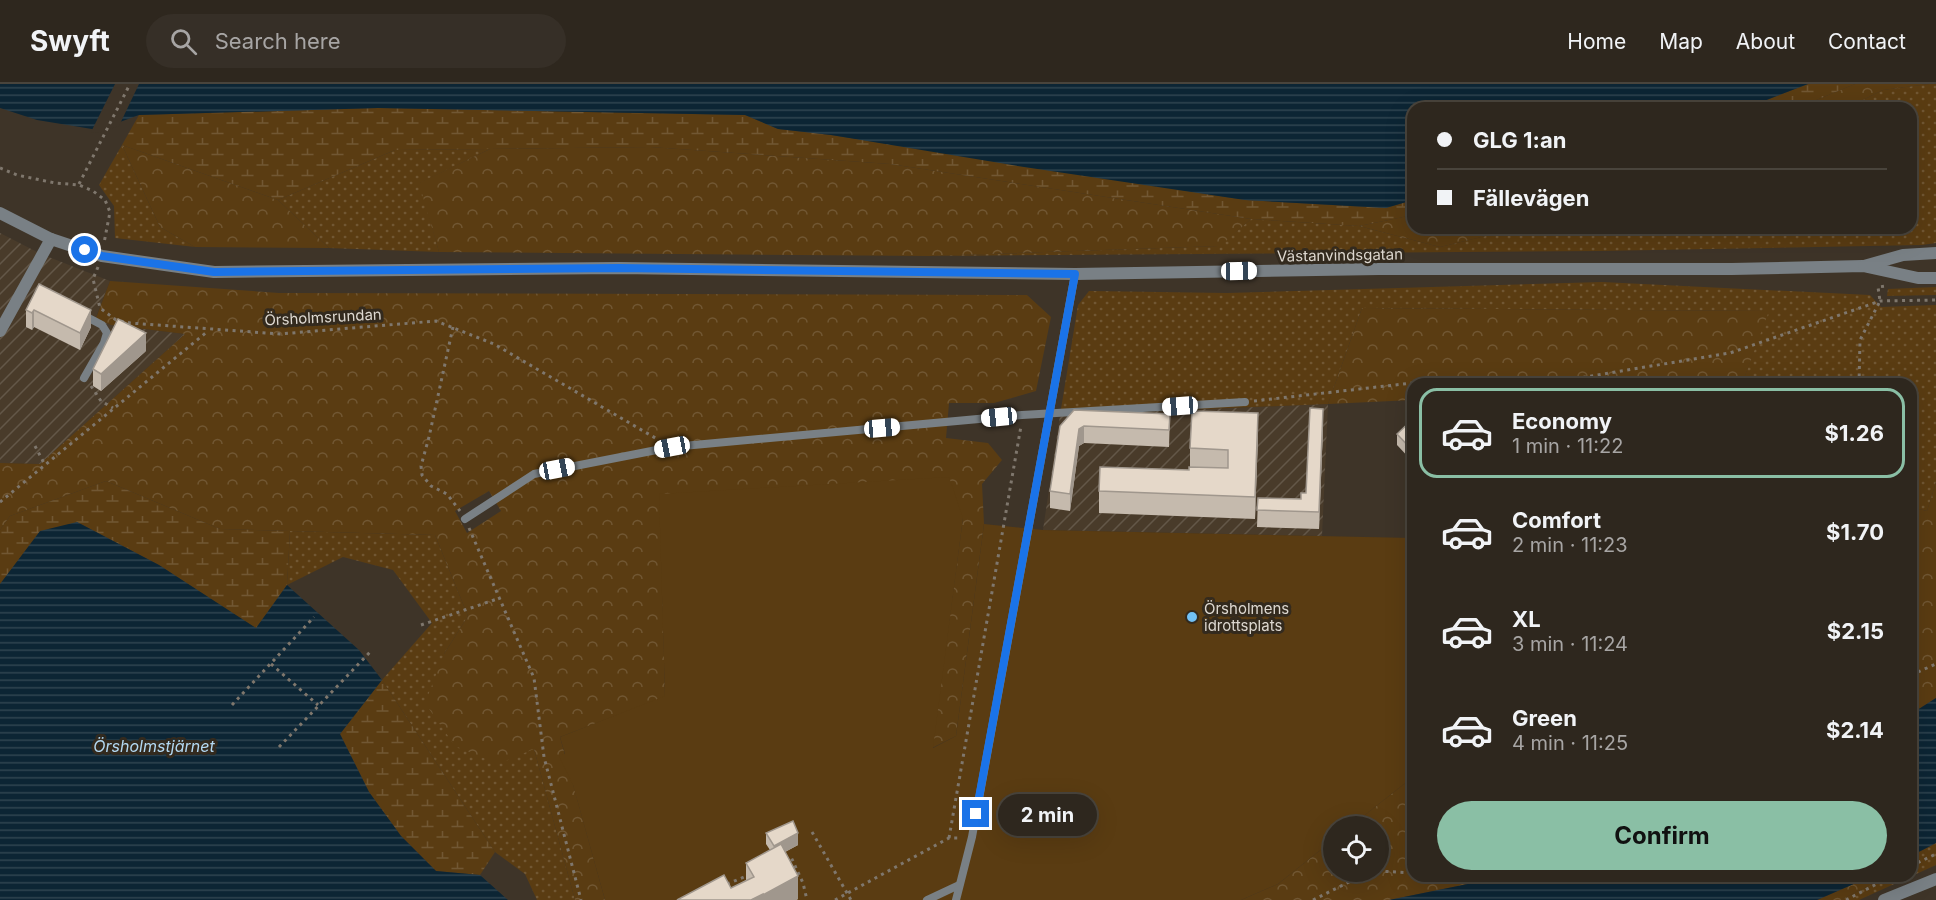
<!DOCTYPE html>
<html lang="en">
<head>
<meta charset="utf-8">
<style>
	body { margin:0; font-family:Inter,sans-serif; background:#362f27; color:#f1f3f6; height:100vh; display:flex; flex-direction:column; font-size:22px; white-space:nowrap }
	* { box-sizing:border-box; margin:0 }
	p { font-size:20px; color:#a7a5a4 }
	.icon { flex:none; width:33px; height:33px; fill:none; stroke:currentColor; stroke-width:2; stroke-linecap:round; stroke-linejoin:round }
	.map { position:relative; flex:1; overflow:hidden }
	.panel { position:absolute; left:1407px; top:294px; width:510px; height:504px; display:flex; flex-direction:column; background:#2e271e; border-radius:18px; box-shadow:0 6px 24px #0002,0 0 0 2px #49443c }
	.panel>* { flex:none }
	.hud { position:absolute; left:1407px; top:18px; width:510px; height:132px; border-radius:18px; box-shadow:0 6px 24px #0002,0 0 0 2px #49443c; display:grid; align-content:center; height:132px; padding:0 30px; background:#2e271e }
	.fabs { position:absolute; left:1323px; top:732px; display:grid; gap:12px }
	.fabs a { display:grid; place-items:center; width:66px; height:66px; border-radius:50%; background:#2e271e; box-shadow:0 6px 24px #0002,0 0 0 2px #49443c; font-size:30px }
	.end { position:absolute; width:27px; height:27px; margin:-14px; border:8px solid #1a73e8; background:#fff; box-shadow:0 0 0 3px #fff }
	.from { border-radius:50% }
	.bubble { position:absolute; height:42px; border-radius:21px; background:#2e271e; box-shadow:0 6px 24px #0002,0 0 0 2px #49443c; font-size:20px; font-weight:700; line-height:42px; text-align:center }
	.car { position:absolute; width:18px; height:36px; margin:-18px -9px; border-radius:8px; box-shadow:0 0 4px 2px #0007; background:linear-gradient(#fff 24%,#345 0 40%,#fff 0 76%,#345 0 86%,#fff 0) }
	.hud b { display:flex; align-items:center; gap:21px; height:57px; font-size:22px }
	.hud b+b { border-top:2px solid #49443c }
	.hud i { width:15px; height:15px; background:#f1f3f6 }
	ul { padding:10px 0 0; list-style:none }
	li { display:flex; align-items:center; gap:18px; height:90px; margin:0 12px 9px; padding:0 18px; border:3px solid transparent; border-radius:18px }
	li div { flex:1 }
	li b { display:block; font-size:22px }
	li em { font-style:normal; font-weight:700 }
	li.active { border-color:#8abfa5 }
	li>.icon { width:54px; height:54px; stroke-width:1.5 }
	.action { display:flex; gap:12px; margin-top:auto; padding:12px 30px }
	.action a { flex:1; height:69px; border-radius:36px; background:#8abfa5; color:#111; font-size:24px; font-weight:700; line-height:69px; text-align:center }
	header { display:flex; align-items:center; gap:36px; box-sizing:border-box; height:84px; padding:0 30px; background:#2e271e; border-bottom:2px solid #49443c }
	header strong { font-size:28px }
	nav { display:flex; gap:33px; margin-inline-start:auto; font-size:21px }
	.search { width:420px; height:54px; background:#362f27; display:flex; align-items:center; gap:15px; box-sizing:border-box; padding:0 21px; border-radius:33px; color:#a7a5a4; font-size:22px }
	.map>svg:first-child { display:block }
</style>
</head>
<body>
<header>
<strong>Swyft</strong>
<div class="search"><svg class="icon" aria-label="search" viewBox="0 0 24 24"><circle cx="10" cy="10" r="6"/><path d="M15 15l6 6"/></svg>Search here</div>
<nav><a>Home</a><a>Map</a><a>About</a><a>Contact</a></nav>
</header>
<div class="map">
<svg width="1936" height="816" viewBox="0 0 1936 816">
	<defs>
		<pattern id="industrial-furrows" width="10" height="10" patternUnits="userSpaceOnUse" patternTransform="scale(1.5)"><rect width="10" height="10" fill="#493b2a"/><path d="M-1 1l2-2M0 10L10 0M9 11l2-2" fill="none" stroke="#635748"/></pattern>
		<pattern id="grass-dots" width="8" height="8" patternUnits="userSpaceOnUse" patternTransform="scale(1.5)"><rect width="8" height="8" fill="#5a3c12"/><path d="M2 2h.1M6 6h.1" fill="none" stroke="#715733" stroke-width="1.8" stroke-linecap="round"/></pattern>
		<pattern id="forest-crowns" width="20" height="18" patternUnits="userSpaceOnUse" patternTransform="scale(1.5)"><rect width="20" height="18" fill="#5a3c12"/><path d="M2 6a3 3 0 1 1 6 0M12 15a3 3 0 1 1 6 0" fill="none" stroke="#715733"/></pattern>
		<pattern id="wetland-marsh" width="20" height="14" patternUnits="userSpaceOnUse" patternTransform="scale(1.5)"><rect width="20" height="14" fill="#5a3c12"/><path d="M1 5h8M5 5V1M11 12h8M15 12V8" fill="none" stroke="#715733"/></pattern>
		<pattern id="water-rules" width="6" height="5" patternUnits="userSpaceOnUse" patternTransform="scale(1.5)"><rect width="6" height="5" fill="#0c2534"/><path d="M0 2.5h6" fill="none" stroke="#2f4450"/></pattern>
	</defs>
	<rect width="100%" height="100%" fill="#3e3428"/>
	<!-- industrial -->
	<g fill="url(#industrial-furrows)">
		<polygon points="0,149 41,170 110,197 96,233 111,241 185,250 40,380 0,379"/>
		<polygon points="1328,320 1322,452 1043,446 1060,331"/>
	</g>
	<!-- grass -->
	<g fill="url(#grass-dots)">
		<polygon points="1929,0 1936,0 1936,159 1922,161 1598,167 929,172 1219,162 1251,135 1359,142 1440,163 1519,144 1665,144 1700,151 1714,144 1911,144 1911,24 1846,24 1883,6"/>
		<polygon points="122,61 160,143 195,163 115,154 114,122 99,101"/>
		<polygon points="490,65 420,99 439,168 329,164 278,116 395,66"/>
		<polygon points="1602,198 1870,211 1881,223 1936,221 1936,398 1927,427 1911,423 1911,300 1742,300 1768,227 1362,224 1328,320 1060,331 1078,221 1089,207 1227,209"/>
		<polygon points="1936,203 1936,211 1887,212 1888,205"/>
		<polygon points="290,447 435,451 468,532 444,570 534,665 575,816 537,816 525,790 495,768 382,596 432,539 393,486 343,473 287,501"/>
		<polygon points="1936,759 1936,781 1859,816 1840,816 1877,798 1881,792 1911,792 1911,772"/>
	</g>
	<!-- forest -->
	<g fill="url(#forest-crowns)" fill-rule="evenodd">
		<polygon points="1855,0 1929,0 1883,6 1846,24 1797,24"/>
		<polygon points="122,61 278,116 329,164 195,163 160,143"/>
		<polygon points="650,63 890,80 1251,135 1220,162 929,172 439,168 419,99 490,65"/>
		<polygon points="1413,131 1413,144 1519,144 1440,163 1359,142"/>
		<polygon points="1665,144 1714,144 1700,151"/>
		<path d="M110 197 279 209 1027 211 1051 233 1036 307 994 319H949L946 354 988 359 1002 376 982 400 984 440 956 652 932 664 963 434 660 410 665 613 560 653 605 816H575L534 665 498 680 455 662 425 619 444 570 468 532 435 451 220 445 106 397 10 432 0 446V379L40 380 185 250 111 241 96 234ZM489 407 501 427 467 449 455 427Z"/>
		<polygon points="1362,224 1769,227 1742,300 1413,300 1413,316 1328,320"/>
		<polygon points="1936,398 1936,614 1911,630 1911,423 1927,427"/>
		<polygon points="1413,693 1413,792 1507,792 1389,816 1241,816 1278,800 1333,756 1334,788 1378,788 1378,742 1351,742"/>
		<polygon points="1872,792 1881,792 1877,798 1840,816 1817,816"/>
	</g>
	<!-- wetland -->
	<g fill="url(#wetland-marsh)">
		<polygon points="1808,0 1855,0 1797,24 1746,24"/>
		<polygon points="378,24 745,31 778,45 831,51 1245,116 1386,124 1413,116 1413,131 1359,142 1251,135 890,80 650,63 395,66 278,116 122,61 139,31"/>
		<polygon points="106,397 220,445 290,447 287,501 256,545 159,481 77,438 0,500 0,446 10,432"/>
		<polygon points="382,596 495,768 480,791 436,787 401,752 369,708 340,650"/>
	</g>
	<!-- garden -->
	<polygon fill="#5a3c12" points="949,393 963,434 933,664 956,652 984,440 1043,446 1413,454 1413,693 1351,742 1334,742 1333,756 1278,800 1241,816 605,816 573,701 559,672 565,670 560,653 665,612 659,410"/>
	<!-- water -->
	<g fill="url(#water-rules)">
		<polygon points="0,0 1808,0 1746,24 1413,24 1413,116 1386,124 1245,116 1024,83 831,51 778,45 745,31 378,24 139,31 98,46 37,36 0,24"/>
		<polygon points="77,438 159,481 256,544 287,501 359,566 382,596 340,650 369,708 401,752 436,787 480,791 508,816 0,816 0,500 40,447"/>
		<polygon points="1936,614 1936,759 1911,772 1911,630"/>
		<polygon points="1507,792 1872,792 1817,816 1389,816"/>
	</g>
	<!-- pier -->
	<polygon fill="#3e3428" points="115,0 139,0 119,42 98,49 91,48"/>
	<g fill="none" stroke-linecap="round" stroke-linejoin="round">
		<!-- path -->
		<g stroke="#7f776d" stroke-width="3" stroke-dasharray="3 4.5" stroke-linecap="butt">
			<polyline points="0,84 17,91 55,99 79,101 93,107 105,116 110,128 104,159"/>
			<polyline points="79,100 130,0"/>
			<polyline points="98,183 93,195 100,224 116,236 130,239 280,250 436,237 494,260 657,355"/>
			<polyline points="453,243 429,353 421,382 422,391 431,402 447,410 460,427"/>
			<polyline points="1859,300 1860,256 1880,217 1878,203 1886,202"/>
			<polyline points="91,302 101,317 113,324"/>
			<polyline points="1254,317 1421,298 1579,294 1730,269 1880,217 1936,216"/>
			<polyline points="35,362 45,381"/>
			<polyline points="0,418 208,247"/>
			<polyline points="469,444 534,594 544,673 581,816"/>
			<polyline points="421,541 500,514"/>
			<polyline points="271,580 318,621"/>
			<polyline points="1911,591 1936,580"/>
			<polyline points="232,621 314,533"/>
			<polyline points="279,663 371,567"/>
			<polyline points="812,748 851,816"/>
			<polyline points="949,754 1021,342"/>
			<polyline points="786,776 791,773 803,799 807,816"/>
			<polyline points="1911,782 1936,770"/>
			<polyline points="1378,787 1413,789"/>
			<polyline points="727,800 749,791"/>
			<polyline points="835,816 949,754 961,754"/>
			<polyline points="1313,816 1369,788"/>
			<polyline points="1846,816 1892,792"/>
		</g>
		<!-- service -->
		<g stroke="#798085" stroke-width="8">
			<polyline points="83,231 102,241 107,249 104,259 84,294"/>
			<polyline points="465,435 534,390 672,363 1022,331 1245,318"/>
			<polyline points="927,816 959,801"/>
			<polyline points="956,816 972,753 1075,190"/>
		</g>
		<!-- minor -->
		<polyline stroke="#798085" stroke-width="12" points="0,247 51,155"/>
		<!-- tertiary -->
		<g stroke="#798085" stroke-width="12">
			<polyline points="0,129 51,155 102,172 214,188 619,184 1075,190 1379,185 1732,185 1863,182 1918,194 1936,194"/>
			<polyline points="1864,182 1903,171 1936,169"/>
			<polyline points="1884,816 1936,795"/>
		</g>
	</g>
	<!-- wall -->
	<g fill="#c5baad">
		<polygon points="39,200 91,243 80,266 34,243 32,246 26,243 26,226"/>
		<polygon points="146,267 101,307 93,302 93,285"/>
		<polygon points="1074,326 1170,330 1169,363 1084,359 1079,362 1070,427 1050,424 1050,407"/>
		<polygon points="1413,335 1413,378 1397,361 1397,350"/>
		<polygon points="1323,342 1319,445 1257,443 1258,414 1301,415 1306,409"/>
		<polygon points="1258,352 1255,435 1099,429 1099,407 1189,386 1190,383 1190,364"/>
		<polygon points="766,749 798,761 785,768 798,815 796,816 677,816 731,804 746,796 746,779 770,766 766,760"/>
	</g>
	<!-- shaded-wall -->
	<g fill="#a0978d">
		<polygon points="34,226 34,243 32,246 32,229"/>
		<polygon points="91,226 91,243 80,266 80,249"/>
		<polygon points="146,249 146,267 101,307 101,290"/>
		<polygon points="1323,325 1323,342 1319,445 1319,428"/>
		<polygon points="1258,329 1258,352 1255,435 1255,413"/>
		<polygon points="1084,342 1084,359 1079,362 1070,427 1070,410 1079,345"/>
		<polygon points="798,749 798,761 774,774 774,762"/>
		<polygon points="798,792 798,815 796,816 763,816 763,811"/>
		<polygon points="763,810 763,816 751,816"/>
	</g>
	<!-- building -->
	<g fill="#e5d8c9" stroke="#a0978d" stroke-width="1.5">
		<polygon points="39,200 91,226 80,249 34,226 32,229 26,226"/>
		<polygon points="118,235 146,249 101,290 93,285"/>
		<polygon points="1310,324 1323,325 1319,428 1257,426 1258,414 1301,415 1301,409 1306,409"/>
		<polygon points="1074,326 1170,330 1169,346 1084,342 1079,345 1070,410 1050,407 1060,342"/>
		<polygon points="1192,327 1258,329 1255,413 1099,407 1100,383 1189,386 1189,383 1228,384 1228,366 1190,364"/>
		<polygon points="1413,335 1413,367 1397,350"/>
		<polygon points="793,737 798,749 774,762 766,749"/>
		<polygon points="781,760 798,792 763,811 763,810 751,816 677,816 724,791 731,804 754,793 746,779"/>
	</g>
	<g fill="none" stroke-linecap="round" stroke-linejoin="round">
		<!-- route -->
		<polyline stroke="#1a73e8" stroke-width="8" points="85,166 102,172 214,188 619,184 1075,190 976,730"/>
	</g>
	<!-- markers -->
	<circle fill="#71c1f5" stroke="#332a1e" stroke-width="2" cx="1192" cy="533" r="6"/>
	<g text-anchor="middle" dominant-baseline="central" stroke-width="6" stroke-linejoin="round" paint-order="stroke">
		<!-- street labels -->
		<g font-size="15" fill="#ded8d0" stroke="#332a1e">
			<text transform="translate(1340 171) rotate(-1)">Västanvindsgatan</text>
			<text transform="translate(323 233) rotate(-3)">Örsholmsrundan</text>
		</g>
		<!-- poi labels -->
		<g font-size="15" fill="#ded8d0" stroke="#332a1e" text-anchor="start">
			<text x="1204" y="524">Örsholmens<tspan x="1204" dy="17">idrottsplats</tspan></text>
		</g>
		<!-- water labels -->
		<g font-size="16" font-style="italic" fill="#b2d8f2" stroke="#332a1e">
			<text x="154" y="662">Örsholmstjärnet</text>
		</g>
	</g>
</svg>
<div class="fabs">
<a><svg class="icon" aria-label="locate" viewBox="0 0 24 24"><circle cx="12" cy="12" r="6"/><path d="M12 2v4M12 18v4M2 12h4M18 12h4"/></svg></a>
</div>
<i class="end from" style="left:85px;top:166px"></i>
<i class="end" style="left:976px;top:730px"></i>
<div class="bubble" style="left:998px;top:710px;width:99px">2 min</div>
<i class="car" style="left:1239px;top:187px;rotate:89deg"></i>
<i class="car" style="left:1180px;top:322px;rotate:266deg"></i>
<i class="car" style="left:999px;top:333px;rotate:264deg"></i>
<i class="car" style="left:882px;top:344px;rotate:85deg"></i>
<i class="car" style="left:672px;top:363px;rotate:259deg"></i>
<i class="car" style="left:557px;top:385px;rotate:79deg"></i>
<div class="hud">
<b><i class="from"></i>GLG 1:an</b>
<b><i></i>Fällevägen</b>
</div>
<section class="panel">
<ul>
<li class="active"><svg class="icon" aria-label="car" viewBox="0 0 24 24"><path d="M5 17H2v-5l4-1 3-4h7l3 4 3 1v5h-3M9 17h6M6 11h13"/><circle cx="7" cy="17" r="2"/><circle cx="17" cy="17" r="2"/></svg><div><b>Economy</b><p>1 min · 11:22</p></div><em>$1.26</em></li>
<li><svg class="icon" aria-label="car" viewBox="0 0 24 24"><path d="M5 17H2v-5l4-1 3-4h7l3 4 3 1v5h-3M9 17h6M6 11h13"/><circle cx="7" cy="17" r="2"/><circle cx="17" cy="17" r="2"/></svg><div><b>Comfort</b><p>2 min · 11:23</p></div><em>$1.70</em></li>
<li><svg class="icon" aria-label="car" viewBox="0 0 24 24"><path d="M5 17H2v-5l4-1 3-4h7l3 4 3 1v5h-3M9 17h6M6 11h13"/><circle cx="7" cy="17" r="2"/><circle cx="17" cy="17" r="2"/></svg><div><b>XL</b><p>3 min · 11:24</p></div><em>$2.15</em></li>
<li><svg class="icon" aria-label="car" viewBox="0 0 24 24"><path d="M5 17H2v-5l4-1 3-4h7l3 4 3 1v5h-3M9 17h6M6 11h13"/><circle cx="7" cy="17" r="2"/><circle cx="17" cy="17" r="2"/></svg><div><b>Green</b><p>4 min · 11:25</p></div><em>$2.14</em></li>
</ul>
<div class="action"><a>Confirm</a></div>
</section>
</div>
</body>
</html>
